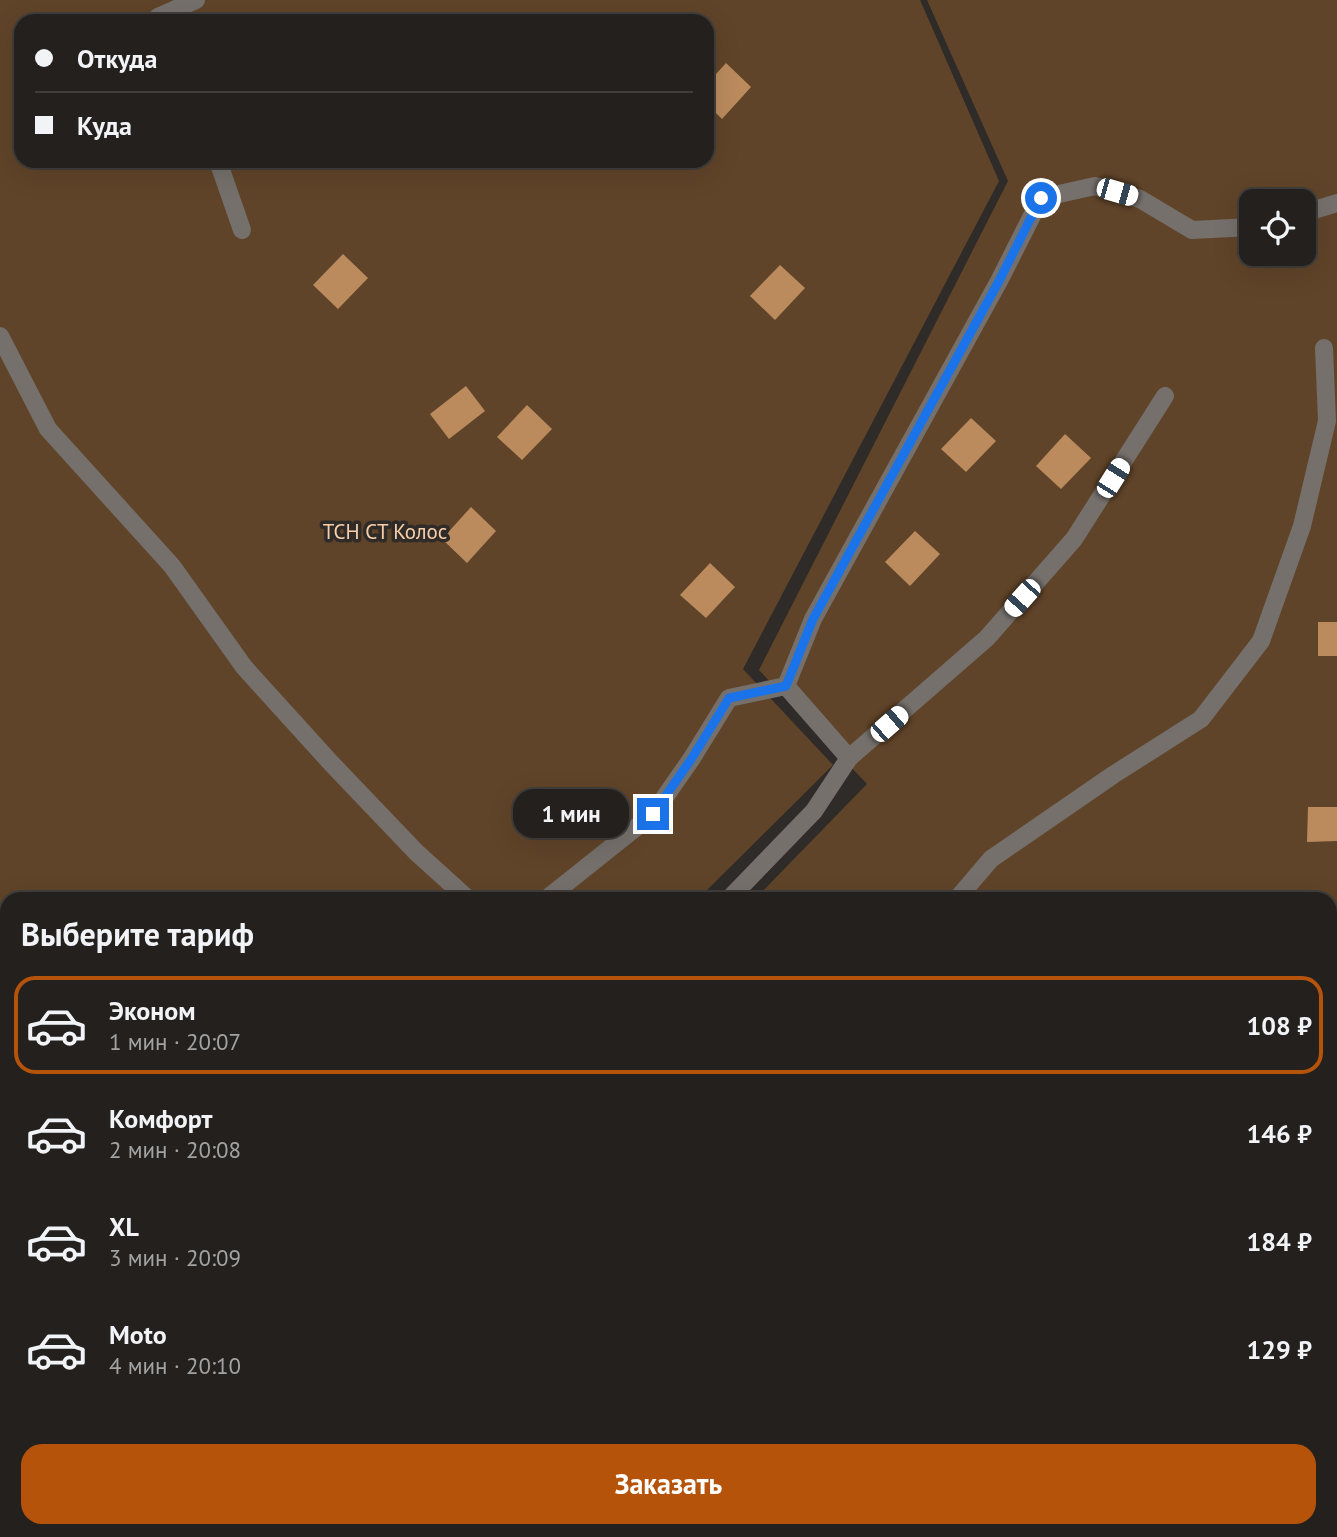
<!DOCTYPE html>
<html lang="ru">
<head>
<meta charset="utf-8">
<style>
	body { margin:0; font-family:"PT Sans",sans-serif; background:#2b2827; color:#f1f3f6; height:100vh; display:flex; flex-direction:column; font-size:26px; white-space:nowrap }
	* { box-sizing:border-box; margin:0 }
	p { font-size:23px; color:#a3a3a4 }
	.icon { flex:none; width:38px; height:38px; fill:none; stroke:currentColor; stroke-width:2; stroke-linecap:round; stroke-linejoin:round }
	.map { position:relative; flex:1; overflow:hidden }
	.sheet { position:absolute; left:0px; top:892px; width:1337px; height:646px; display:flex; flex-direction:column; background:#23201e; border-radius:21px 21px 0 0; box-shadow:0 7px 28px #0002,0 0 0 2px #403e3c }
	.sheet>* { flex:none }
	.guide { position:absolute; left:14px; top:14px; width:700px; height:154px; border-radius:21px; box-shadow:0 7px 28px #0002,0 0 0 2px #403e3c; display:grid; align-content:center; height:154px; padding:0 21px; background:#23201e }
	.fabs { position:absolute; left:1239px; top:189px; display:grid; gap:14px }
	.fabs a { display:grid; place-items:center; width:77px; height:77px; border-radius:14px; background:#23201e; box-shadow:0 7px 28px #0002,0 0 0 2px #403e3c; font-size:35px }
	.end { position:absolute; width:32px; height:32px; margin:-16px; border:9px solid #1a73e8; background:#fff; box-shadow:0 0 0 4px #fff }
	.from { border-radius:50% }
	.bubble { position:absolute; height:49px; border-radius:21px; background:#23201e; box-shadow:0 7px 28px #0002,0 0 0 2px #403e3c; font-size:23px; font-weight:800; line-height:49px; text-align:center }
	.car { position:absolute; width:21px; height:42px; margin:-21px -10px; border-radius:9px; box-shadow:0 0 5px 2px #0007; background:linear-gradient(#fff 24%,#345 0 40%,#fff 0 76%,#345 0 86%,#fff 0) }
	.guide b { display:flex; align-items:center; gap:24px; height:66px; font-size:26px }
	.guide b+b { border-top:2px solid #403e3c }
	.guide i { width:18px; height:18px; background:#f1f3f6 }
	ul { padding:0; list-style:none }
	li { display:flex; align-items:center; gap:21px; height:98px; margin:0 14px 10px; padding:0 7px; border:4px solid transparent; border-radius:21px }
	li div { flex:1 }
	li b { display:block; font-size:26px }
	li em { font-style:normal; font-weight:800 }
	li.active { border-color:#b45309 }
	li>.icon { width:63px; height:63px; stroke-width:1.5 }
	h2 { padding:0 21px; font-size:32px; line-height:84px }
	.primary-button { display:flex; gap:14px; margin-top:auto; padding:14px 21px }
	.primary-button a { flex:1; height:80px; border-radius:21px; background:#b45309; color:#fff; font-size:28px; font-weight:800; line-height:80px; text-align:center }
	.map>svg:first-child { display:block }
</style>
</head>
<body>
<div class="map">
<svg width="1337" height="1537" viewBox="0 0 1337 1537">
	<rect width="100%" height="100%" fill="#2f2b28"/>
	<!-- green -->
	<g fill="#604429" fill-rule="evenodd">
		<path d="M0 0H920L999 181 743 669 833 765 698 899 7 900V1247L0 1252ZM21 21H707V161H21Z"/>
		<path d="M927 0H1337V1537H0V1268L7 1263V1531H1330V900L755 899 867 784 759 670 1008 181ZM1251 201H1304V254H1251Z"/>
	</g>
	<!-- building -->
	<g fill="#bb8b5e">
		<polygon points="726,63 751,87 722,119 707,104 707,84"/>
		<polygon points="343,254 368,278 338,309 313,285"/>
		<polygon points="780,265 805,288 775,320 750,296"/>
		<polygon points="466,386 485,411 449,439 430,414"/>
		<polygon points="527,405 552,429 522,460 497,437"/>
		<polygon points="971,418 996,441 966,472 941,449"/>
		<polygon points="1065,434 1091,458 1061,489 1036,466"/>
		<polygon points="471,507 496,531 467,563 442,539"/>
		<polygon points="915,531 940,554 910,586 885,562"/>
		<polygon points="710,563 735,587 706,618 680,595"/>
		<rect x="1318" y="622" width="19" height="34"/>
		<polygon points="1308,807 1337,807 1337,841 1307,842"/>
	</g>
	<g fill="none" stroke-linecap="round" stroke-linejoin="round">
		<!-- lane -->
		<g stroke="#75706c" stroke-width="18">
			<polyline points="158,17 196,0"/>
			<polyline points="218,161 242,230"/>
			<polyline points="1304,213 1337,203"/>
			<polyline points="0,336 48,429 172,566 244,667 331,763 416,852 469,900"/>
			<polyline points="786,686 849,758"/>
			<polyline points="545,900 653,814 692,758 729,698 786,686 813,619 999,281 1041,198 1095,186 1140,199 1192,230 1251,227"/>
			<polyline points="728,900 814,811 849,758 987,638 1074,539 1165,396"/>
			<polyline points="956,900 991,859 1113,775 1201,719 1261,641 1302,526 1327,421 1324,348"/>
			<polyline points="1330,973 1337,964"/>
			<polyline points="0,1410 7,1406"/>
			<polyline points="0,1425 7,1444"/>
			<polyline points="52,1531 55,1537"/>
			<polyline points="879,1531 883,1537"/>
		</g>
	</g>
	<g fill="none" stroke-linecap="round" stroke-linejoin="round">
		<!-- route -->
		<polyline stroke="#1a73e8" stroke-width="9" points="653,814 692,758 729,698 786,686 813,619 999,281 1041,198"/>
	</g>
	<g text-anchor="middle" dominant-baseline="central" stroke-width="7" stroke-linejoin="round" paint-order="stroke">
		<!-- park labels -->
		<g font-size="21" fill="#f9cfa9" stroke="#2f2b28">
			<text x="385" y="531">ТСН СТ Колос</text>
		</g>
	</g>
</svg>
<div class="fabs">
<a><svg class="icon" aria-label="locate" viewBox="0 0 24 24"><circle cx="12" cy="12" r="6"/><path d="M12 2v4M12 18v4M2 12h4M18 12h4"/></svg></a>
</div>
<i class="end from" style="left:1041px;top:198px"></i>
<i class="end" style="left:653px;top:814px"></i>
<div class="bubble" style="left:513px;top:789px;width:116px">1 мин</div>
<i class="car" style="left:1117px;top:192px;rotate:106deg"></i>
<i class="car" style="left:1113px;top:478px;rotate:32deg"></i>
<i class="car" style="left:1022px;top:598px;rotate:222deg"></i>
<i class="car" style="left:889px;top:724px;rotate:49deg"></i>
<div class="guide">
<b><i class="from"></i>Откуда</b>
<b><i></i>Куда</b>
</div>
<section class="sheet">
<h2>Выберите тариф</h2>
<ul>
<li class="active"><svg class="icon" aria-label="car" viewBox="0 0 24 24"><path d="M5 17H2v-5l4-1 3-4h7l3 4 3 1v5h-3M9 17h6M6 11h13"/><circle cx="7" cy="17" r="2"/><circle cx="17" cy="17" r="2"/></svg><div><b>Эконом</b><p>1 мин · 20:07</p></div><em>108 ₽</em></li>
<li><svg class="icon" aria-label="car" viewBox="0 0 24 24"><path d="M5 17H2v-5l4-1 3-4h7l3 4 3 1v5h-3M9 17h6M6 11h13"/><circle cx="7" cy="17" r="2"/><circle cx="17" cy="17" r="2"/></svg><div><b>Комфорт</b><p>2 мин · 20:08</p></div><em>146 ₽</em></li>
<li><svg class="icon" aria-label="car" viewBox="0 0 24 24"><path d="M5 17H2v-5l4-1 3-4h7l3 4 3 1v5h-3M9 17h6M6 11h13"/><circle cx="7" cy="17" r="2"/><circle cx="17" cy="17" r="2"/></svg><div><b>XL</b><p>3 мин · 20:09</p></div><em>184 ₽</em></li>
<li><svg class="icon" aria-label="car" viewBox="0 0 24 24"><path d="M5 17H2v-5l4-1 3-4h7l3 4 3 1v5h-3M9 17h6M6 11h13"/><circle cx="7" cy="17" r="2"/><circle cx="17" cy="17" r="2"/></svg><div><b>Moto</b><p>4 мин · 20:10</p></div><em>129 ₽</em></li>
</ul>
<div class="primary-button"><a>Заказать</a></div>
</section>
</div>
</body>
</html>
